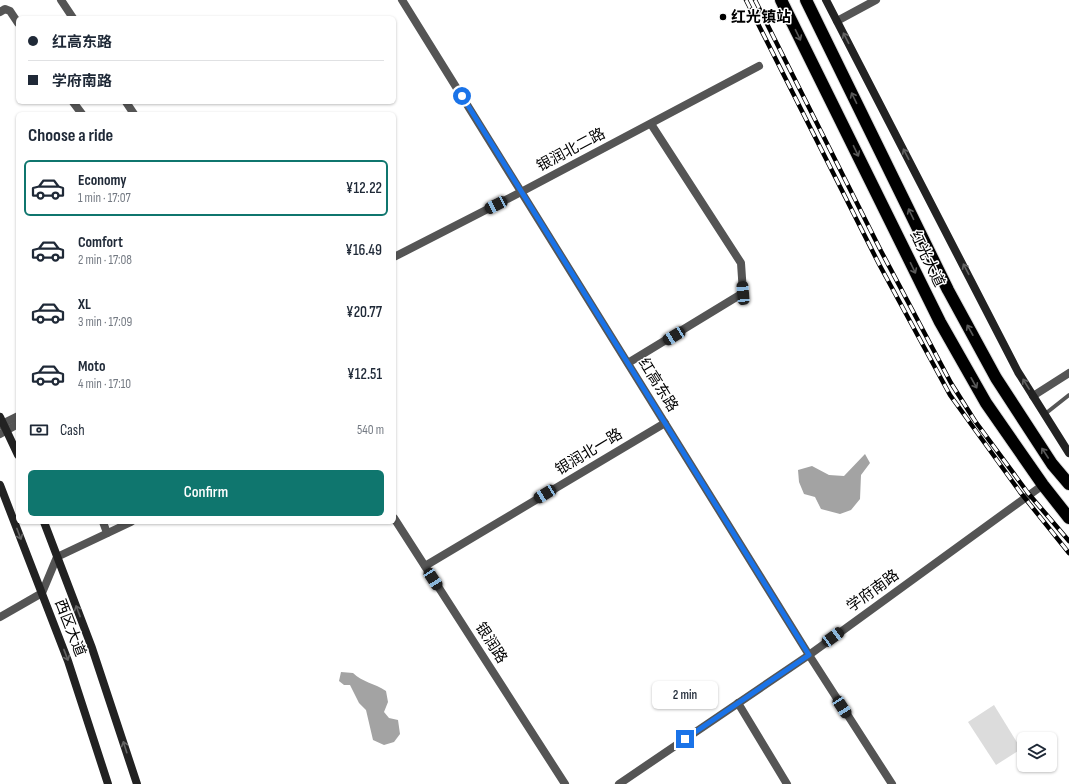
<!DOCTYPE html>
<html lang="en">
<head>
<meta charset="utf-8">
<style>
	body { margin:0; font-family:"Sofia Sans Condensed","Noto Sans SC",sans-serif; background:#f6f6f7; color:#1f2937; height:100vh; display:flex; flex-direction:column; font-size:15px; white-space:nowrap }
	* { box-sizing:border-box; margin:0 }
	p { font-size:13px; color:#747a83 }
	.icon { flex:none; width:22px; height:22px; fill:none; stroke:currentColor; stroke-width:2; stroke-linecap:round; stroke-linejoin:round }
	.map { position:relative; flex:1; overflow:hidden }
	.side { position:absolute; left:16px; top:112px; width:380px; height:412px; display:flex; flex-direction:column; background:#fff; border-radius:6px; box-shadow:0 1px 3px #0004 }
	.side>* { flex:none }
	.top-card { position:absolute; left:16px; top:16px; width:380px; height:88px; border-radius:6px; box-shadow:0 1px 3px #0004; display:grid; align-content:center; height:88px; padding:0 12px; background:#fff }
	.buttons { position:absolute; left:1017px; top:732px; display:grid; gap:8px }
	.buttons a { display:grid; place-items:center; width:40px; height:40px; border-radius:6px; background:#fff; box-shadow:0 1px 3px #0004; font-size:20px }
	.end { position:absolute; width:18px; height:18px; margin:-9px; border:5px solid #1a73e8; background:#fff; box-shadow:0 0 0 2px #fff }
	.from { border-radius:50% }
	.bubble { position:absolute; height:28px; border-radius:6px; background:#fff; box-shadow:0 1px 3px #0004; font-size:13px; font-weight:600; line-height:28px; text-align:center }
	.car { position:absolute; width:12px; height:24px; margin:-12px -6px; border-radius:5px; box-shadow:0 0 3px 1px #0007; background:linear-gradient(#222 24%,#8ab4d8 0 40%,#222 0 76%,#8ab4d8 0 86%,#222 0) }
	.top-card b { display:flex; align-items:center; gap:14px; height:38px; font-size:15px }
	.top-card b+b { border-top:1px solid #e0e1e3 }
	.top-card i { width:10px; height:10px; background:#1f2937 }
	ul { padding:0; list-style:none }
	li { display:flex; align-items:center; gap:12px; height:56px; margin:0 8px 6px; padding:0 4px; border:2px solid transparent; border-radius:6px }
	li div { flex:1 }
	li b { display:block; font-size:15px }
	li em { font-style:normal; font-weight:600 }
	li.on { border-color:#0f766e }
	li>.icon { width:36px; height:36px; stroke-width:1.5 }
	h2 { padding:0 12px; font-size:18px; line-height:48px }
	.pay { display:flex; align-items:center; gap:10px; height:44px; padding:0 12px; font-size:15px }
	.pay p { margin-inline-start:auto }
	.primary-button { display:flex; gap:8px; margin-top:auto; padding:8px 12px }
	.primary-button a { flex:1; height:46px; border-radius:6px; background:#0f766e; color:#fff; font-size:16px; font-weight:600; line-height:46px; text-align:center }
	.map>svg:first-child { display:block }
</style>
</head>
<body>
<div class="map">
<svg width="1069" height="784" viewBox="0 0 1069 784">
	<rect width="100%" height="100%" fill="#fff"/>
	<!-- green -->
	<polygon fill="#dcdcdc" points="994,705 1021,749 996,765 968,722"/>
	<!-- water -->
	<g fill="#a3a3a3">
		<polygon points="865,454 870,463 861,475 860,499 851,510 840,514 821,509 815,497 804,494 799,482 798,470 812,466 829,475 844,476"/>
		<path d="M341 672 353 673C362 682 374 683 386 691L388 702 384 712 389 718 398 720 400 734 394 742 384 745 373 740 366 710 359 703 350 685H344L339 681Z"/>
	</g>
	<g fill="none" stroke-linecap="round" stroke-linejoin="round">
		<!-- highway casing -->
		<g stroke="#dbdbdb" stroke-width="14">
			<g id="highway">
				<polyline points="781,0 940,322 986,403 1043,485 1069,518"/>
				<polyline points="806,0 948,290 996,378 1052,464 1069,484"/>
			</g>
		</g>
		<!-- lane -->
		<polyline stroke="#555" stroke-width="4" points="1045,414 1069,395"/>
		<!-- street -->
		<g stroke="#555" stroke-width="8">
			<polyline points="61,0 73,18"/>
			<polyline points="402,0 809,655 892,784"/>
			<polyline points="0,12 5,9 10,11 18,23"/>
			<polyline points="837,21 876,0"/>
			<polyline points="73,102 82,114"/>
			<polyline points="126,102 134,114"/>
			<polyline points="394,257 521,192 759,66"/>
			<polyline points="628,363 743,293 741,263 651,124"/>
			<polyline points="1033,396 1069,373"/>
			<polyline points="0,425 18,416"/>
			<polyline points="0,434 18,424"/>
			<polyline points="394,518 565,784"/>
			<polyline points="103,522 107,533"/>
			<polyline points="425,566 665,423"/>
			<polyline points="0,617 42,593 57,557 131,522"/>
			<polyline points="738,703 787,784"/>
			<polyline points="619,784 809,655 1043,485"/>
		</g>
		<!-- secondary -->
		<g stroke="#222" stroke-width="8">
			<polyline points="826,0 1018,372 1069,453"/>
			<polyline points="0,417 18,455"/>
			<polyline points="0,485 68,661 108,784"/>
			<polyline points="44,522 92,648 137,784"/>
		</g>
		<!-- highway -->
		<use href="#highway" stroke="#000" stroke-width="12"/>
		<!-- rail casing -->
		<g stroke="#000" stroke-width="4.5">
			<g id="rail">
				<polyline points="746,0 879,264 950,395 1020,492 1069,553"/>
				<polyline points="755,0 881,251 951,383 975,421 1028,493 1069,541"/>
			</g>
		</g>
		<!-- rail -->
		<use href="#rail" stroke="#fff" stroke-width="3" stroke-dasharray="9" stroke-linecap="butt"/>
	</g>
	<!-- one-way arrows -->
	<defs><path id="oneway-shaft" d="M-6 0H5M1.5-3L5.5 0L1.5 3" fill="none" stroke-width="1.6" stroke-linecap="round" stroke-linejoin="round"/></defs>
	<g stroke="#595959">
		<use href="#oneway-shaft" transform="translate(798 35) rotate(64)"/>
		<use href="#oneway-shaft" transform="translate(854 98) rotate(-116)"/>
		<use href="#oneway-shaft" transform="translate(856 151) rotate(64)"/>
		<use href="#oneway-shaft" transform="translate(911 214) rotate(-116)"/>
		<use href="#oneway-shaft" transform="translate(913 268) rotate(64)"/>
		<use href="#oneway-shaft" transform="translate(970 330) rotate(-119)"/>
		<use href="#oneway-shaft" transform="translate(974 383) rotate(61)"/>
		<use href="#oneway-shaft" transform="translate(1045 453) rotate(-123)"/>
	</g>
	<g stroke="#646464">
		<use href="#oneway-shaft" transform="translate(846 38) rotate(-117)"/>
		<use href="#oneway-shaft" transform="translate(906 154) rotate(-117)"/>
		<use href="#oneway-shaft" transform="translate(966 269) rotate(-118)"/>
		<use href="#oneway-shaft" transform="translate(1026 384) rotate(-122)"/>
		<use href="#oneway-shaft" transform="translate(19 534) rotate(69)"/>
		<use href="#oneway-shaft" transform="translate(78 611) rotate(-111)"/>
		<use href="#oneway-shaft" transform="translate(66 655) rotate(69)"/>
		<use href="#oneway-shaft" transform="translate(125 747) rotate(-108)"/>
	</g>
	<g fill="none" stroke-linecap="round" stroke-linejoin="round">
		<!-- route -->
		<polyline stroke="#1a73e8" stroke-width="5" points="462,96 809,655 685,739"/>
	</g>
	<!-- markers -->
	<circle fill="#000" stroke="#fff" stroke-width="1.5" cx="723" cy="17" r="4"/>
	<g text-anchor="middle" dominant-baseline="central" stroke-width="3" stroke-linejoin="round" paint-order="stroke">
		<!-- poi labels -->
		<g font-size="15" font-weight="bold" fill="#000" stroke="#fff" text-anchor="start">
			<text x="731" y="17">红光镇站</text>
		</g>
		<!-- street labels -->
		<g font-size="15" fill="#000" stroke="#fff">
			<text transform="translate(571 150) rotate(-28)">银润北二路</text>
			<text transform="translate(927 259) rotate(64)">红光大道</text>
			<text transform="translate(658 385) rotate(58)">红高东路</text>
			<text transform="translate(589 452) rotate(-31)">银润北一路</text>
			<text transform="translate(873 591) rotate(-36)">学府南路</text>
			<text transform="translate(70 628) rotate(69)">西区大道</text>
			<text transform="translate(491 643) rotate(57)">银润路</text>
		</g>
	</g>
</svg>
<div class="buttons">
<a><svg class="icon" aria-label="layers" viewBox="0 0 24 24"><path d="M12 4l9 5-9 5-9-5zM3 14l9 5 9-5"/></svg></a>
</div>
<i class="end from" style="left:462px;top:96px"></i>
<i class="end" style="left:685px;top:739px"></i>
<div class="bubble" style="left:652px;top:681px;width:66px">2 min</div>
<i class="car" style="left:496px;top:205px;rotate:243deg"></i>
<i class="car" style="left:743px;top:293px;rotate:355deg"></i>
<i class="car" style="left:674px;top:336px;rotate:239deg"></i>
<i class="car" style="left:545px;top:494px;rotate:239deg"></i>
<i class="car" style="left:433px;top:579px;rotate:147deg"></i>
<i class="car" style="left:833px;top:637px;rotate:54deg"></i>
<i class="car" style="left:842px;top:707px;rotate:147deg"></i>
<div class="top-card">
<b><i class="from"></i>红高东路</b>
<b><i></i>学府南路</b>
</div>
<section class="side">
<h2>Choose a ride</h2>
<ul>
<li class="on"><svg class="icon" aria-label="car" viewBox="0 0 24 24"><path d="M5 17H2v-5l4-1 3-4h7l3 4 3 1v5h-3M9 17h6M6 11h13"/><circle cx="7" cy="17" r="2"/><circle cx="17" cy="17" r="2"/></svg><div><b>Economy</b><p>1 min · 17:07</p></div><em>¥12.22</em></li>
<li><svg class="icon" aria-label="car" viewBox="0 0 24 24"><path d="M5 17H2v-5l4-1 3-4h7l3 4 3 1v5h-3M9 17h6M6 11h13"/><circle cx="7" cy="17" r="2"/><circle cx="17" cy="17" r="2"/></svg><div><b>Comfort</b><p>2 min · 17:08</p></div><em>¥16.49</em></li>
<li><svg class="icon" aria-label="car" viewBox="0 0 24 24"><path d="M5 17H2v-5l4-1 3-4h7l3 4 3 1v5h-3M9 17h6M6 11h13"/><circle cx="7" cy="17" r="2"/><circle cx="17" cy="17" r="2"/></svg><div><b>XL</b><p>3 min · 17:09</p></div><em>¥20.77</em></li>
<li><svg class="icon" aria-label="car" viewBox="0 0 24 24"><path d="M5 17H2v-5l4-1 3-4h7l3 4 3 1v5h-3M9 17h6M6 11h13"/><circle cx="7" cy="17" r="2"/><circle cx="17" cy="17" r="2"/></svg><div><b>Moto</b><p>4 min · 17:10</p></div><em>¥12.51</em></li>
</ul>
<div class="pay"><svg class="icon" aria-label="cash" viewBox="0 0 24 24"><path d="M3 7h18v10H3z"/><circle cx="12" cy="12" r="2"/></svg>Cash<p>540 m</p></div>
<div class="primary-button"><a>Confirm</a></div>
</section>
</div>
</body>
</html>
